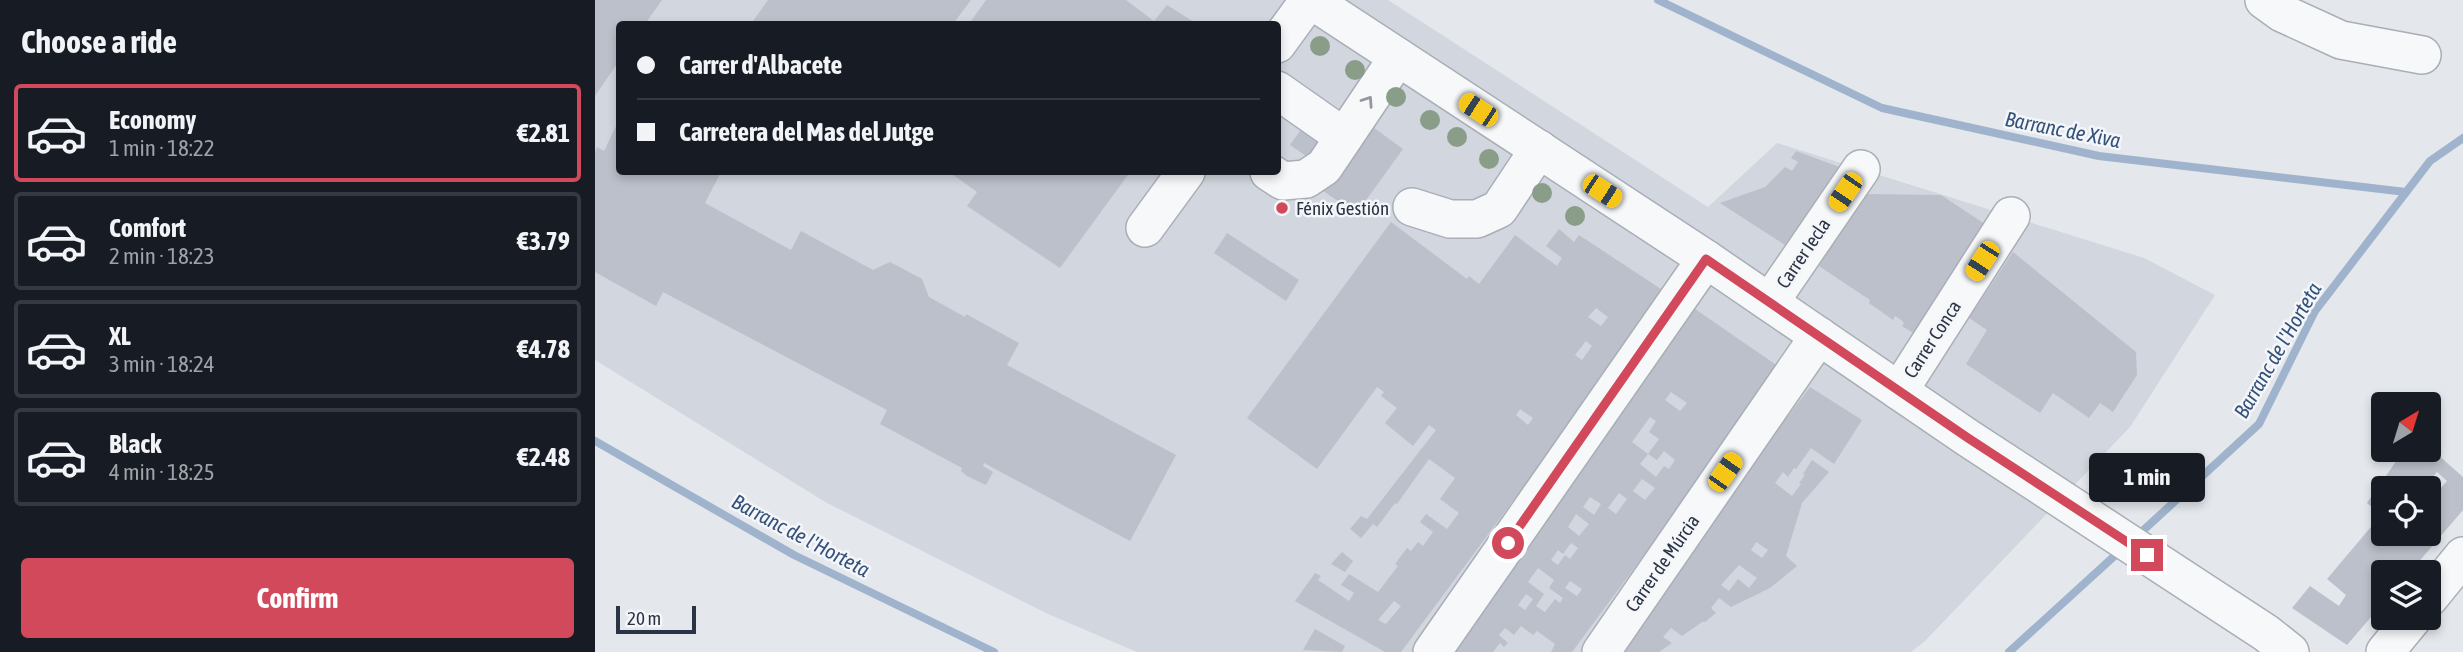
<!DOCTYPE html>
<html lang="en">
<head>
<meta charset="utf-8">
<style>
	body { margin:0; font-family:"Asap Condensed",sans-serif; background:#242831; color:#f1f3f6; height:100vh; display:flex; flex-direction:column; font-size:26px; white-space:nowrap }
	* { box-sizing:border-box; margin:0 }
	p { font-size:23px; color:#9ea1a6 }
	.icon { flex:none; width:38px; height:38px; fill:none; stroke:currentColor; stroke-width:2; stroke-linecap:round; stroke-linejoin:round }
	.map { position:relative; flex:1; overflow:hidden }
	.side { display:flex; flex-direction:column; background:#171b24; width:595px }
	.side>* { flex:none }
	.banner { position:absolute; left:21px; top:21px; width:665px; height:154px; border-radius:7px; box-shadow:0 4px 10px #0003; display:grid; align-content:center; height:154px; padding:0 21px; background:#171b24 }
	.needle { width:46px; rotate:38deg }
	.fabs { position:absolute; left:1776px; top:392px; display:grid; gap:14px }
	.fabs a { display:grid; place-items:center; width:70px; height:70px; border-radius:7px; background:#171b24; box-shadow:0 4px 10px #0003; font-size:35px }
	.scale { position:absolute; left:21px; bottom:18px; width:80px; box-sizing:border-box; padding-left:7px; border:4px solid #2b3445; border-top:0; font-size:19px; line-height:24px; white-space:nowrap; color:#2b3445; -webkit-text-stroke:5px #f4f6f9; paint-order:stroke }
	.end { position:absolute; width:32px; height:32px; margin:-16px; border:9px solid #d1495b; background:#fff; box-shadow:0 0 0 4px #fff }
	.from { border-radius:50% }
	.bubble { position:absolute; height:49px; border-radius:7px; background:#171b24; box-shadow:0 4px 10px #0003; font-size:23px; font-weight:700; line-height:49px; text-align:center }
	.car { position:absolute; width:21px; height:42px; margin:-21px -10px; border-radius:9px; box-shadow:0 0 5px 2px #0007; background:linear-gradient(#f5c518 24%,#345 0 40%,#f5c518 0 76%,#345 0 86%,#f5c518 0) }
	.banner b { display:flex; align-items:center; gap:24px; height:66px; font-size:26px }
	.banner b+b { border-top:2px solid #363941 }
	.banner i { width:18px; height:18px; background:#f1f3f6 }
	ul { padding:0; list-style:none }
	li { display:flex; align-items:center; gap:21px; height:98px; margin:0 14px 10px; padding:0 7px; border:4px solid #363941; border-radius:7px }
	li div { flex:1 }
	li b { display:block; font-size:26px }
	li em { font-style:normal; font-weight:700 }
	li.active { border-color:#d1495b }
	li>.icon { width:63px; height:63px; stroke-width:1.5 }
	h2 { padding:0 21px; font-size:32px; line-height:84px }
	.primary-button { display:flex; gap:14px; margin-top:auto; padding:14px 21px }
	.primary-button a { flex:1; height:80px; border-radius:7px; background:#d1495b; color:#fff; font-size:28px; font-weight:700; line-height:80px; text-align:center }
	main { display:flex; flex:1; min-height:0 }
	.map>svg:first-child { display:block }
</style>
</head>
<body>
<main>
<section class="side">
<h2>Choose a ride</h2>
<ul>
<li class="active"><svg class="icon" aria-label="car" viewBox="0 0 24 24"><path d="M5 17H2v-5l4-1 3-4h7l3 4 3 1v5h-3M9 17h6M6 11h13"/><circle cx="7" cy="17" r="2"/><circle cx="17" cy="17" r="2"/></svg><div><b>Economy</b><p>1 min · 18:22</p></div><em>€2.81</em></li>
<li><svg class="icon" aria-label="car" viewBox="0 0 24 24"><path d="M5 17H2v-5l4-1 3-4h7l3 4 3 1v5h-3M9 17h6M6 11h13"/><circle cx="7" cy="17" r="2"/><circle cx="17" cy="17" r="2"/></svg><div><b>Comfort</b><p>2 min · 18:23</p></div><em>€3.79</em></li>
<li><svg class="icon" aria-label="car" viewBox="0 0 24 24"><path d="M5 17H2v-5l4-1 3-4h7l3 4 3 1v5h-3M9 17h6M6 11h13"/><circle cx="7" cy="17" r="2"/><circle cx="17" cy="17" r="2"/></svg><div><b>XL</b><p>3 min · 18:24</p></div><em>€4.78</em></li>
<li><svg class="icon" aria-label="car" viewBox="0 0 24 24"><path d="M5 17H2v-5l4-1 3-4h7l3 4 3 1v5h-3M9 17h6M6 11h13"/><circle cx="7" cy="17" r="2"/><circle cx="17" cy="17" r="2"/></svg><div><b>Black</b><p>4 min · 18:25</p></div><em>€2.48</em></li>
</ul>
<div class="primary-button"><a>Confirm</a></div>
</section>
<div class="map">
<svg width="1868" height="652" viewBox="0 0 1868 652">
	<rect width="100%" height="100%" fill="#e4e7ec"/>
	<!-- built -->
	<path fill="#d2d6de" fill-rule="evenodd" d="M0 0H793L1113 207 1182 143 1549 258 1620 295 1535 427 1330 641 1316 652H542L453 614 232 503 0 360ZM24 24H682V172H24Z"/>
	<g fill="none" stroke-linecap="round" stroke-linejoin="round">
		<!-- stream -->
		<g stroke="#9fb4cc" stroke-width="8">
			<polyline points="1063,0 1287,108 1504,156 1811,192"/>
			<polyline points="0,441 199,555 399,652"/>
			<polyline points="1541,537 1664,424 1720,311 1835,161 1868,138"/>
			<polyline points="1414,652 1526,550"/>
		</g>
	</g>
	<!-- building -->
	<g fill="#bbc0ca" fill-rule="evenodd">
		<polygon points="0,0 67,0 50,24 24,24 24,61 0,96"/>
		<polygon points="173,0 376,0 358,24 156,24"/>
		<polygon points="391,0 531,0 559,21 572,5 602,24 374,24"/>
		<polygon points="727,101 748,117 717,160 695,145"/>
		<polygon points="24,120 24,172 126,172 110,203 196,250 206,231 278,270 295,262 327,279 334,297 370,317 371,314 424,343 412,365 581,455 535,541 389,463 388,466 398,472 391,485 372,476 366,471 367,468 285,424 292,410 68,292 61,306 0,272 0,152 2,147 9,151"/>
		<polygon points="775,125 808,149 761,214 727,190"/>
		<polygon points="1201,151 1247,168 1196,249 1125,203 1170,187 1190,167 1197,171 1203,162 1196,158"/>
		<polygon points="354,172 535,172 465,268 372,206 382,192"/>
		<polygon points="1270,194 1346,195 1396,228 1326,338 1307,326 1309,323 1306,320 1300,316 1298,320 1274,303 1275,300 1224,266"/>
		<path d="M796 222 872 279 874 276 884 284 920 235 962 266 967 258 951 246 964 229 979 242 984 235 1072 293 806 652H790L700 601 720 573 726 576 723 580 754 601 759 593 746 585 754 574 783 592 803 566 800 564 812 548 816 551 823 542 828 546 838 532 825 522 831 514 852 529 864 513 845 499 860 478 834 459 802 504 800 503 782 527 778 524 766 538 755 529 766 516 772 519 841 430 834 425 818 446 790 423 802 408 786 396 789 392 782 387 722 469 652 418ZM1001 308 1013 317 1006 326 993 317ZM991 341 997 346 987 360 980 355ZM925 409 938 418 933 425 921 415ZM799 601 806 606 791 624 783 620Z"/>
		<polygon points="632,233 704,280 691,301 619,253"/>
		<polygon points="1418,252 1541,352 1542,375 1518,412 1505,403 1494,418 1458,393 1445,413 1371,364 1392,330 1374,318"/>
		<path d="M1100 309 1187 369 977 652H956L960 644 942 631 938 635 926 626 919 635 910 628 904 635 913 643 909 647 905 643 898 652H846ZM1076 392 1092 403 1085 411 1070 400ZM1055 417 1061 421 1054 432 1064 439 1053 454 1062 460 1069 451 1080 460 1074 469 1069 466 1061 477 1045 464 1053 454 1037 442ZM1047 479 1060 488 1050 500 1038 491ZM1024 493 1032 499 1021 514 1013 508ZM995 497 1006 504 999 515 988 507ZM981 514 994 524 984 536 973 527ZM976 543 983 548 975 559 970 555 963 565 956 560 963 550 968 554ZM943 568 959 580 954 588 968 598 965 603 960 599 950 612 941 606 949 594 933 582ZM975 581 987 589 982 596 970 588ZM931 594 938 599 930 610 923 605Z"/>
		<path d="M1215 387 1267 420 1239 464 1216 448 1201 469 1199 468 1193 477 1188 472 1180 483 1197 496 1206 484 1204 483 1210 475 1208 474 1217 460 1234 472 1207 503 1191 556 1202 566 1175 588 1136 607 1124 598 1116 608 1121 613 1110 622H1107L1087 636 1076 628 1068 637 1077 643 1064 652H1017ZM1161 542 1173 550 1167 558 1156 550ZM1144 565 1162 578 1154 588 1143 579 1134 591 1126 585Z"/>
		<path d="M1834 447 1868 477V510L1815 572H1788V603L1752 645 1697 608 1715 586 1744 606 1751 595 1732 579 1786 515 1772 503 1809 450H1834ZM1842 472 1852 481 1843 491 1833 482ZM1788 488H1834V534H1788Z"/>
		<polygon points="747,552 758,561 750,572 736,564"/>
		<polygon points="720,629 750,646 747,652 708,650"/>
	</g>
	<g fill="none" stroke-linecap="round" stroke-linejoin="round">
		<!-- minor casing -->
		<g stroke="#a9aeb7" stroke-width="40">
			<g id="minor">
				<polyline points="716,0 1111,259 1373,438 1671,633 1695,652"/>
				<polyline points="1669,0 1687,13 1746,40 1827,55"/>
				<polyline points="682,44 714,0"/>
				<polyline points="682,90 749,137"/>
				<polyline points="674,172 688,181 711,179 729,167 803,57"/>
				<polyline points="817,207 855,219 882,219 904,209 944,149"/>
				<polyline points="550,228 591,172"/>
				<polyline points="1175,302 1266,169"/>
				<polyline points="1304,391 1416,216"/>
				<polyline points="1834,598 1868,556"/>
				<polyline points="837,652 1111,259"/>
				<polyline points="1006,652 1224,336"/>
				<polyline points="1790,652 1818,618"/>
			</g>
		</g>
		<!-- minor -->
		<use href="#minor" stroke="#f7f8fa" stroke-width="37"/>
	</g>
	<!-- trees -->
	<g fill="#899d89">
		<circle cx="725" cy="46" r="10"/>
		<circle cx="760" cy="70" r="10"/>
		<circle cx="801" cy="97" r="10"/>
		<circle cx="835" cy="120" r="10"/>
		<circle cx="862" cy="137" r="10"/>
		<circle cx="894" cy="159" r="10"/>
		<circle cx="947" cy="193" r="10"/>
		<circle cx="980" cy="216" r="10"/>
	</g>
	<!-- one-way arrows -->
	<defs><path id="oneway-chevron" d="M-2-3.5L2.5 0L-2 3.5" fill="none" stroke-width="1.6" stroke-linecap="round" stroke-linejoin="round" transform="scale(1.75)"/></defs>
	<use stroke="#9196a0" href="#oneway-chevron" transform="translate(773 101) rotate(-56)"/>
	<g fill="none" stroke-linecap="round" stroke-linejoin="round">
		<!-- route -->
		<polyline stroke="#d1495b" stroke-width="9" points="913,543 1111,259 1373,438 1552,555"/>
	</g>
	<!-- markers -->
	<circle fill="#d1495b" stroke="#f4f6f9" stroke-width="2.5" cx="687" cy="208" r="7"/>
	<g text-anchor="middle" dominant-baseline="central" stroke-width="5" stroke-linejoin="round" paint-order="stroke">
		<!-- poi labels -->
		<g font-size="19" fill="#2b3445" stroke="#f4f6f9" text-anchor="start">
			<text x="701" y="208">Fénix Gestión</text>
		</g>
		<!-- street labels -->
		<g font-size="19" fill="#2b3445" stroke="#f4f6f9">
			<text transform="translate(1208 253) rotate(-56)">Carrer Iecla</text>
			<text transform="translate(1337 339) rotate(-57)">Carrer Conca</text>
			<text transform="translate(1067 563) rotate(-55)">Carrer de Múrcia</text>
		</g>
		<!-- water labels -->
		<g font-size="21" font-style="italic" fill="#34527a" stroke="#f4f6f9">
			<text transform="translate(1468 129) rotate(11)">Barranc de Xiva</text>
			<text transform="translate(1682 350) rotate(-60)">Barranc de l'Horteta</text>
			<text transform="translate(206 535) rotate(28)">Barranc de l'Horteta</text>
		</g>
	</g>
</svg>
<div class="fabs">
<a><svg class="needle" viewBox="-14 -14 28 28"><path d="M0-13l5 13h-10z" fill="#e53935"/><path d="M0 13l5-13h-10z" fill="#9ea1a6"/></svg></a>
<a><svg class="icon" aria-label="locate" viewBox="0 0 24 24"><circle cx="12" cy="12" r="6"/><path d="M12 2v4M12 18v4M2 12h4M18 12h4"/></svg></a>
<a><svg class="icon" aria-label="layers" viewBox="0 0 24 24"><path d="M12 4l9 5-9 5-9-5zM3 14l9 5 9-5"/></svg></a>
</div>
<div class="scale">20 m</div>
<i class="end from" style="left:913px;top:543px"></i>
<i class="end" style="left:1552px;top:555px"></i>
<div class="bubble" style="left:1494px;top:453px;width:116px">1 min</div>
<i class="car" style="left:883px;top:110px;rotate:303deg"></i>
<i class="car" style="left:1007px;top:191px;rotate:123deg"></i>
<i class="car" style="left:1250px;top:192px;rotate:214deg"></i>
<i class="car" style="left:1387px;top:261px;rotate:213deg"></i>
<i class="car" style="left:1130px;top:472px;rotate:35deg"></i>
<div class="banner">
<b><i class="from"></i>Carrer d'Albacete</b>
<b><i></i>Carretera del Mas del Jutge</b>
</div>
</div>
</main>
</body>
</html>
